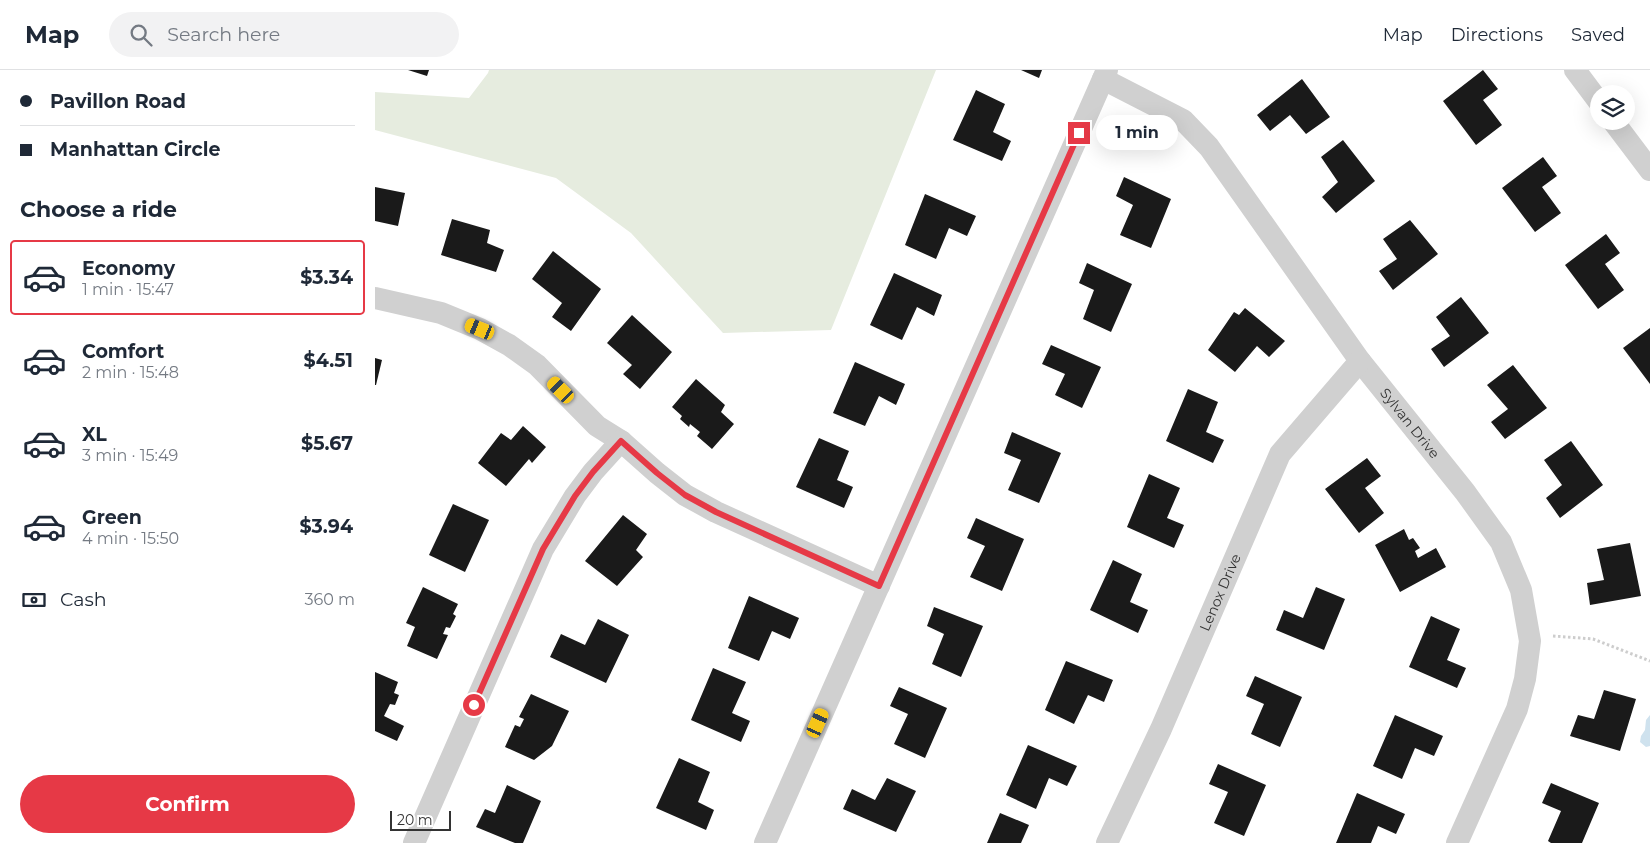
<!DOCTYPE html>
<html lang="en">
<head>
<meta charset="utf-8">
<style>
	body { margin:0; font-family:Montserrat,sans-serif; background:#f2f2f3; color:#1f2937; height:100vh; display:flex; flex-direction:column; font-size:19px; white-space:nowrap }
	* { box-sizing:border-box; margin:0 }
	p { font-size:16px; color:#747a83 }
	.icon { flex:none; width:28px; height:28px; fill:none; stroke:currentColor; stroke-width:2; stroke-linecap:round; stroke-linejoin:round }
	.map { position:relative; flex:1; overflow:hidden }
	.details { display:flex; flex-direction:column; background:#fff; width:375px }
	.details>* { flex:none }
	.hud { display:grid; align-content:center; height:110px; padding:0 20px; background:#fff }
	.fabs { position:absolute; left:1215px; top:15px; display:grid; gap:10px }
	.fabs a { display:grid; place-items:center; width:45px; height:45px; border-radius:50%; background:#fff; box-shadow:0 5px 20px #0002; font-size:25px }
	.scale { position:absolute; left:15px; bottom:12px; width:61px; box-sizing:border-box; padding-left:5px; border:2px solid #333; border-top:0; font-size:14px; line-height:18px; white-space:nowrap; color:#333; -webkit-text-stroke:4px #fff; paint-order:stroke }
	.end { position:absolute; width:22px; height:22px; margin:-11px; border:6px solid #e63946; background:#fff; box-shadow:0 0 0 2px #fff }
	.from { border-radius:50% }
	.bubble { position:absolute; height:35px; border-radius:18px; background:#fff; box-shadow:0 5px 20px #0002; font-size:16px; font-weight:700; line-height:35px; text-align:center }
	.car { position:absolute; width:15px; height:30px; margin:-15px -8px; border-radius:6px; box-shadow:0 0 4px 1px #0007; background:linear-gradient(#f5c518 24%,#345 0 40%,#f5c518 0 76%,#345 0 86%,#f5c518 0) }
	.hud b { display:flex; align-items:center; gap:18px; height:48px; font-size:19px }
	.hud b+b { border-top:1px solid #e0e1e3 }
	.hud i { width:12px; height:12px; background:#1f2937 }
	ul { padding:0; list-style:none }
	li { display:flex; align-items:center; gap:15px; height:75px; margin:0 10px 8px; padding:0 10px; border:2px solid transparent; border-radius:5px }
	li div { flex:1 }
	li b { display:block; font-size:19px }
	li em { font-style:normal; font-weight:700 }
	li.selected { border-color:#e63946 }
	li>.icon { width:45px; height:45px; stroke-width:1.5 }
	h2 { padding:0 20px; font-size:22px; line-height:60px }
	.pay { display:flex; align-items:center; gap:12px; height:55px; padding:0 20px; font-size:19px }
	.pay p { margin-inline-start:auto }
	.action { display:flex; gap:10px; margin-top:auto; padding:10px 20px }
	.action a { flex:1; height:58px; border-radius:30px; background:#e63946; color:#fff; font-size:20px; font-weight:700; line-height:58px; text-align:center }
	header { display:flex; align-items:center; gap:30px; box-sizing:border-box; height:70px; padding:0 25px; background:#fff; border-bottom:1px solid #e0e1e3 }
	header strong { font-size:24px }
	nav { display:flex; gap:28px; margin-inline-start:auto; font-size:18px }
	.search { width:350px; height:45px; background:#f2f2f3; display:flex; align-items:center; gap:12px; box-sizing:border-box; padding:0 18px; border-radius:28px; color:#747a83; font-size:19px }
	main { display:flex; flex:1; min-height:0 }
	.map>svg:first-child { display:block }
</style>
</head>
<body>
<header>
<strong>Map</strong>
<div class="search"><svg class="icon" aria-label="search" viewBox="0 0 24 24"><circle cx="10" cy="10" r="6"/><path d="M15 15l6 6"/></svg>Search here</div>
<nav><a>Map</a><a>Directions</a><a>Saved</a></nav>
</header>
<main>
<section class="details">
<div class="hud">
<b><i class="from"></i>Pavillon Road</b>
<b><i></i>Manhattan Circle</b>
</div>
<h2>Choose a ride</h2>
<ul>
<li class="selected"><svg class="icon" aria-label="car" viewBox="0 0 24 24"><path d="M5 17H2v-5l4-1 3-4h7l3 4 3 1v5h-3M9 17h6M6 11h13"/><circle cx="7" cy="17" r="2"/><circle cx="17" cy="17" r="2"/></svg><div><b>Economy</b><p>1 min · 15:47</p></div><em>$3.34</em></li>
<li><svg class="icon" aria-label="car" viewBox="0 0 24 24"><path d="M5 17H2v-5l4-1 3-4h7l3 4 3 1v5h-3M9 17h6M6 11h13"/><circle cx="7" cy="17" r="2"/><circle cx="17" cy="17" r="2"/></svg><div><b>Comfort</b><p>2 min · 15:48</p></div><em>$4.51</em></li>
<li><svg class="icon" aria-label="car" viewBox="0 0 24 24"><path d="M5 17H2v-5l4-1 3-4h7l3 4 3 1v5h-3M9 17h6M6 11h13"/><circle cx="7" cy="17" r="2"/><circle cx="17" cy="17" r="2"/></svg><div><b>XL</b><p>3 min · 15:49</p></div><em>$5.67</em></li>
<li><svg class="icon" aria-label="car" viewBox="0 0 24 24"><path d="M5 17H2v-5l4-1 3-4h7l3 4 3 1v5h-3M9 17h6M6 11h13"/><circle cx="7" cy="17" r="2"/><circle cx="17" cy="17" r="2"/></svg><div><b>Green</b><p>4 min · 15:50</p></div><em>$3.94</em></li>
</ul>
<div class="pay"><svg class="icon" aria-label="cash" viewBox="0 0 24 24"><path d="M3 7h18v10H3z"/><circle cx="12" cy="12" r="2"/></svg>Cash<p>360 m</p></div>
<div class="action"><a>Confirm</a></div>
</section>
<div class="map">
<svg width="1275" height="773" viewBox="0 0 1275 773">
	<rect width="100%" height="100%" fill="#fff"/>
	<!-- green -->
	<polygon fill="#e6ecdf" points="114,0 561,0 456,260 348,263 256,163 181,108 0,60 0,22 94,28 113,3"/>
	<!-- water -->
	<polygon fill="#cfe2ee" points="1275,645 1275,676 1271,677 1265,672 1266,666 1270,660 1271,650"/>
	<!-- building -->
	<g fill="#1a1a1a">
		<polygon points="33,0 54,0 52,6"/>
		<polygon points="646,0 667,0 664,8"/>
		<polygon points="1108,0 1123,19 1108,30 1127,55 1101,75 1068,31"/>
		<polygon points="927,9 955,47 931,64 915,45 895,61 882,45"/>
		<polygon points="601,20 630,34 618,62 636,71 627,91 578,70"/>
		<polygon points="968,70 1000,111 961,143 947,127 963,112 946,87"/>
		<polygon points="1168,87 1182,106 1167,117 1186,143 1160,162 1127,118"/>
		<polygon points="749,107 796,129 776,178 745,165 758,135 741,126"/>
		<polygon points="0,117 30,123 23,156 0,151"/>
		<polygon points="550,124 601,146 592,166 574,158 561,189 530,175"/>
		<polygon points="77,149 115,160 112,173 129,180 121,202 66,185"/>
		<polygon points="1035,150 1063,184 1018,220 1004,201 1022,189 1008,169"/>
		<polygon points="1231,164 1245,183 1230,194 1249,220 1223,239 1190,195"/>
		<polygon points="178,181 226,219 196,261 177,247 187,233 157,209"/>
		<polygon points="712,193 757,214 736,262 708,249 719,220 704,213"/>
		<polygon points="519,203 567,225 559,246 542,237 527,270 495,255"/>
		<polygon points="1086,227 1114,263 1069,297 1056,279 1075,266 1061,247"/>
		<polygon points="870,238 910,271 894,287 882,276 860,302 833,280 859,242 864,245"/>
		<polygon points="257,245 297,282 265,319 248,304 257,295 232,273"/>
		<polygon points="1275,258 1275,314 1248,278"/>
		<polygon points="676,275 726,297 707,338 680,325 690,304 667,294"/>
		<polygon points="0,288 7,290 1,315 0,315"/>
		<polygon points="480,292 530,314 521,335 504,326 490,356 458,343"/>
		<polygon points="1138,295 1172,338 1130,369 1116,352 1133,339 1112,315"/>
		<polygon points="321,309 350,335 346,342 359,354 337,379 322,366 325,362 315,354 314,357 305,349 307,346 297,337"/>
		<polygon points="813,319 843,332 831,362 849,370 838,393 791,371"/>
		<polygon points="148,356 171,377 157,393 154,389 131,416 103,393 126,363 136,370"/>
		<polygon points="637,362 686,383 664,433 633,420 646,390 629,383"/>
		<polygon points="444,368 474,381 462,410 478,417 469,438 421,417"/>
		<polygon points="1196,371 1228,415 1185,448 1171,428 1187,415 1169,390"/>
		<polygon points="992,388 1006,406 990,418 1009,443 984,463 950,419"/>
		<polygon points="774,404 805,418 792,448 809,455 799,478 752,457"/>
		<polygon points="78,434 114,450 90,502 54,485"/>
		<polygon points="248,445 272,464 261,480 268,487 242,516 210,491"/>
		<polygon points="601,448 649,469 627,521 595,507 610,476 592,468"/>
		<polygon points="1029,459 1034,470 1038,468 1045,478 1040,481 1043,488 1061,478 1071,497 1025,522 1000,475"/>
		<polygon points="1255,473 1266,526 1215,535 1212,513 1229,510 1222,479"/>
		<polygon points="738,490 767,504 755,532 773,540 763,563 715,540"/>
		<polygon points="48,517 83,534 78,544 81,546 75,558 71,557 68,564 73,565 62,589 32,576 40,557 31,553"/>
		<polygon points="941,517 970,529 949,580 901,560 909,540 928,548"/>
		<polygon points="374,526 424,548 415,569 397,561 384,591 353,578"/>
		<polygon points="559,537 608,556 586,607 557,594 569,564 552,556"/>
		<polygon points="1056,546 1085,559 1072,590 1091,598 1082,618 1034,597"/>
		<polygon points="223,549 254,565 231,613 175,587 186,564 210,575"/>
		<polygon points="691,591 738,610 729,632 713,625 699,654 670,640"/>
		<polygon points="338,598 371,612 357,643 375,651 366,672 316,650"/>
		<polygon points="0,602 23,612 19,623 24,625 20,635 15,634 9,646 29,656 22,671 0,661"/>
		<polygon points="880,606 927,627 905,677 876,664 889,634 871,626"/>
		<polygon points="524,617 572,638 550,688 519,674 533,644 515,636"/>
		<polygon points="1229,620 1261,629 1245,681 1195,666 1203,645 1219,649"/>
		<polygon points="156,624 194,641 177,676 159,690 130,677 140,655 145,657 149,649 144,647"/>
		<polygon points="1020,645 1068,666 1059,686 1040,678 1027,709 998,696"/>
		<polygon points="653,675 702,696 692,716 674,708 661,739 631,725"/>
		<polygon points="304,688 335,702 323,732 339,740 331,760 281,738"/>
		<polygon points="843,694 891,715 869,766 839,753 853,722 834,714"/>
		<polygon points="512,708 541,721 521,762 468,739 477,719 500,730"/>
		<polygon points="1176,713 1224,733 1207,773 1176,773 1173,771 1186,741 1167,733"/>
		<polygon points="132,715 166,731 148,773 140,773 101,757 110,739 120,743"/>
		<polygon points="982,723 1030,744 1021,764 1003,756 996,773 961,773"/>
		<polygon points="625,743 654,755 646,773 612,773"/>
	</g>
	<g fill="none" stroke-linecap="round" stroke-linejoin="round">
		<!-- path -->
		<polyline stroke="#cdcdcd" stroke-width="3" stroke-dasharray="2.5 2.5" stroke-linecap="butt" points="1178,566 1218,569 1275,591"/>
		<!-- minor -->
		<g stroke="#d0d0d0" stroke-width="22">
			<polyline points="1200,0 1224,32"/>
			<path id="s1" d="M728 9 808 50 834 77 985 291 1090 422 1126 472 1146 520 1155 571 1150 609 1142 639 1082 773"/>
			<polyline points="1238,51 1275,100"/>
			<polyline points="0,228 66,243 105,259 134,275 162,295 222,356 246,371 282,403 310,425 341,442 504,516"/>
			<polyline points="39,773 168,479 200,426 218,402 246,371"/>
			<polyline points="390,773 732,0"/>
			<path id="s2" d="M732 773 786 659 905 384 985 291"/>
		</g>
	</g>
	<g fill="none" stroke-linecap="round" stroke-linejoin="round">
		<!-- route -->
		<polyline stroke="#e63946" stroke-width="6" points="99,635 168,479 200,426 218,402 246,371 282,403 310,425 341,442 504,516 704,63"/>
	</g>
	<g text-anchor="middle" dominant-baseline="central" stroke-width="5" stroke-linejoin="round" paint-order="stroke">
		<!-- street labels -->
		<g font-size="14" fill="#333" stroke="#fff">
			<text stroke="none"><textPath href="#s1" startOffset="469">Sylvan Drive</textPath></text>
			<text stroke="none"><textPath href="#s2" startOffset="275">Lenox Drive</textPath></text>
		</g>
	</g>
</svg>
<div class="fabs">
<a><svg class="icon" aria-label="layers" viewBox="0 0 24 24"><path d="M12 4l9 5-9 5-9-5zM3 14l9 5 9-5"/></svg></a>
</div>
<div class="scale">20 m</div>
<i class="end from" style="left:99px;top:635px"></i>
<i class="end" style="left:704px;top:63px"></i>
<div class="bubble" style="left:721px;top:45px;width:82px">1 min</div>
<i class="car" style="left:105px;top:259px;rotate:292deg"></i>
<i class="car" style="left:186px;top:320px;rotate:315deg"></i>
<i class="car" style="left:443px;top:653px;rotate:24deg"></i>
</div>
</main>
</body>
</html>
